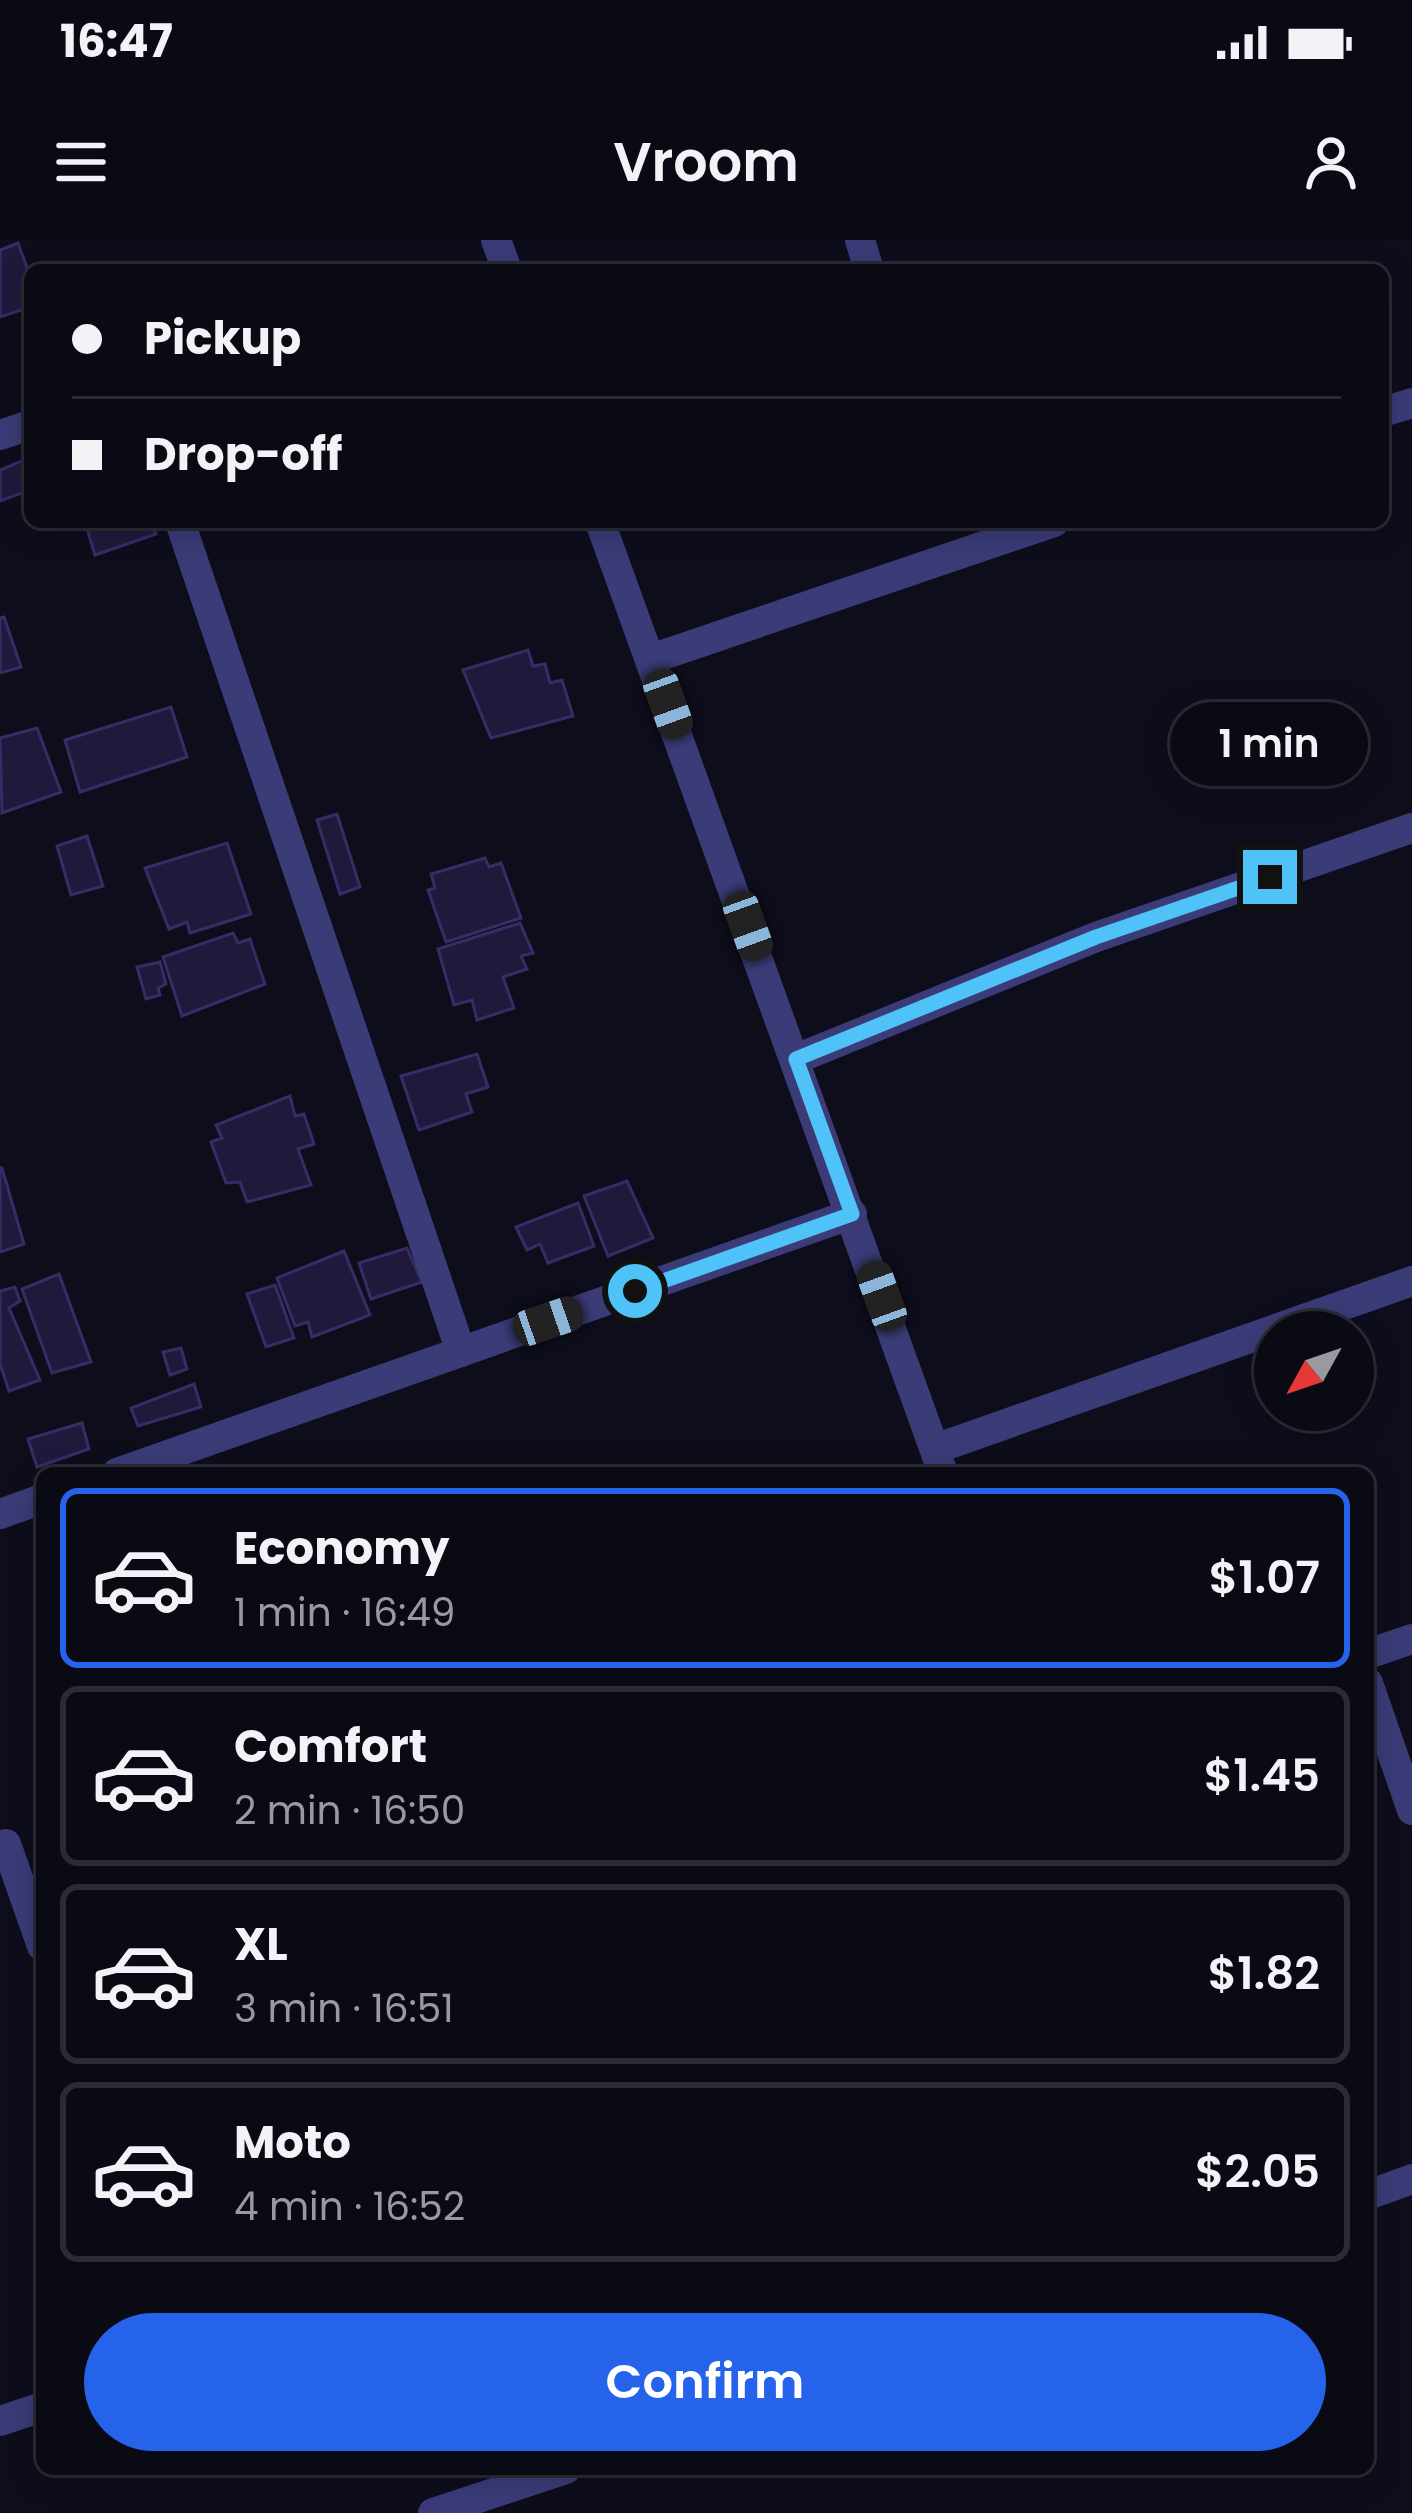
<!DOCTYPE html>
<html lang="en">
<head>
<meta charset="utf-8">
<style>
	body { margin:0; font-family:Poppins,sans-serif; background:#13131e; color:#f1f3f6; height:100vh; display:flex; flex-direction:column; font-size:45px; white-space:nowrap }
	* { box-sizing:border-box; margin:0 }
	p { font-size:39px; color:#999aa0 }
	.icon { flex:none; width:66px; height:66px; fill:none; stroke:currentColor; stroke-width:2; stroke-linecap:round; stroke-linejoin:round }
	.map { position:relative; flex:1; overflow:hidden }
	.sheet { position:absolute; left:36px; top:1227px; width:1338px; height:1008px; display:flex; flex-direction:column; background:#0a0a15; border-radius:18px; box-shadow:0 6px 30px #0003,0 0 0 3px #2a2b34 }
	.sheet>* { flex:none }
	.banner { position:absolute; left:24px; top:24px; width:1365px; height:264px; border-radius:18px; box-shadow:0 6px 30px #0003,0 0 0 3px #2a2b34; display:grid; align-content:center; height:264px; padding:0 48px; background:#0a0a15 }
	.needle { width:78px; rotate:230deg }
	.controls { position:absolute; left:1254px; top:1071px; display:grid; gap:24px }
	.controls a { display:grid; place-items:center; width:120px; height:120px; border-radius:50%; background:#0a0a15; box-shadow:0 6px 30px #0003,0 0 0 3px #2a2b34; font-size:60px }
	.end { position:absolute; width:54px; height:54px; margin:-27px; border:15px solid #4fc3f7; background:#111; box-shadow:0 0 0 6px #111 }
	.from { border-radius:50% }
	.bubble { position:absolute; height:84px; border-radius:42px; background:#0a0a15; box-shadow:0 6px 30px #0003,0 0 0 3px #2a2b34; font-size:39px; font-weight:600; line-height:84px; text-align:center }
	.car { position:absolute; width:36px; height:72px; margin:-36px -18px; border-radius:15px; box-shadow:0 0 9px 3px #0007; background:linear-gradient(#222 24%,#8ab4d8 0 40%,#222 0 76%,#8ab4d8 0 86%,#222 0) }
	.banner b { display:flex; align-items:center; gap:42px; height:114px; font-size:45px }
	.banner b+b { border-top:3px solid #2a2b34 }
	.banner i { width:30px; height:30px; background:#f1f3f6 }
	ul { padding:21px 0 0; list-style:none }
	li { display:flex; align-items:center; gap:36px; height:180px; margin:0 24px 18px; padding:0 24px; border:6px solid #2a2b34; border-radius:18px }
	li div { flex:1 }
	li b { display:block; font-size:45px }
	li em { font-style:normal; font-weight:600 }
	li.on { border-color:#2563eb }
	li>.icon { width:108px; height:108px; stroke-width:1.5 }
	.action { display:flex; gap:24px; margin-top:auto; padding:24px 48px }
	.action a { flex:1; height:138px; border-radius:72px; background:#2563eb; color:#fff; font-size:48px; font-weight:600; line-height:138px; text-align:center }
	.status { display:flex; justify-content:space-between; align-items:center; height:84px; padding:0 60px; background:#0a0a15; direction:ltr }
	.status svg { height:33px; fill:currentColor }
	header { display:flex; justify-content:space-between; align-items:center; height:156px; padding:0 48px; background:#0a0a15; font-size:54px; font-weight:600 }
	.map>svg:first-child { display:block }
</style>
</head>
<body>
<div class="status"><b>16:47</b><svg viewBox="0 0 49 12"><path d="M0 12V9h3v3zM5 12V6h3v6zM10 12V3h3v9zM15 12V0h3v12zM26 1h20v11H26zM47 4h2v5h-2z"/></svg></div>
<header><svg class="icon" aria-label="menu" viewBox="0 0 24 24"><path d="M4 6h16M4 12h16M4 18h16"/></svg>Vroom<svg class="icon" aria-label="person" viewBox="0 0 24 24"><circle cx="12" cy="8" r="4"/><path d="M4 21q1-7 8-7t8 7"/></svg></header>
<div class="map">
<svg width="1412" height="2273" viewBox="0 0 1412 2273">
	<rect width="100%" height="100%" fill="#0e0d1c"/>
	<!-- building -->
	<g fill="#1f1a3c" stroke="#362d66" stroke-width="3">
		<polygon points="18,3 30,36 30,67 0,77 0,10"/>
		<polygon points="24,220 30,250 0,261 0,230"/>
		<polygon points="85,282 152,282 156,294 95,315"/>
		<polygon points="4,377 21,427 0,433 0,378"/>
		<polygon points="528,410 533,426 545,424 550,443 562,440 573,476 491,498 463,430"/>
		<polygon points="171,467 187,517 80,552 65,500"/>
		<polygon points="37,488 61,552 2,573 0,498"/>
		<polygon points="337,574 360,647 340,654 317,580"/>
		<polygon points="87,596 103,646 71,655 57,606"/>
		<polygon points="227,603 251,674 190,693 187,682 169,689 145,628"/>
		<polygon points="485,618 489,627 501,623 521,678 446,702 428,650 435,648 431,634"/>
		<polygon points="520,683 533,713 521,716 527,729 503,737 514,768 477,780 472,760 454,765 438,709"/>
		<polygon points="233,693 238,703 250,699 265,744 182,776 163,717"/>
		<polygon points="160,722 166,744 158,748 160,755 146,759 137,727"/>
		<polygon points="477,814 488,847 466,854 472,872 419,890 401,836"/>
		<polygon points="290,856 295,876 304,874 314,904 298,909 311,945 247,962 240,942 226,943 211,902 222,898 216,885"/>
		<polygon points="2,928 24,1004 0,1012 0,928"/>
		<polygon points="627,941 653,998 608,1016 584,956"/>
		<polygon points="578,963 594,1006 548,1023 540,1004 527,1010 516,987"/>
		<polygon points="407,1008 422,1042 371,1059 359,1023"/>
		<polygon points="344,1011 370,1075 312,1097 308,1082 295,1086 277,1038"/>
		<polygon points="59,1034 91,1122 52,1133 22,1049"/>
		<polygon points="275,1045 294,1098 266,1107 247,1054"/>
		<polygon points="15,1047 20,1061 9,1068 40,1140 9,1151 0,1124 0,1051"/>
		<polygon points="181,1108 187,1129 170,1135 163,1112"/>
		<polygon points="194,1144 201,1167 138,1186 131,1168"/>
		<polygon points="82,1183 89,1209 37,1227 28,1199"/>
	</g>
	<g fill="none" stroke-linecap="round" stroke-linejoin="round">
		<!-- minor -->
		<g stroke="#3b3b78" stroke-width="30">
			<polyline points="496,0 507,30"/>
			<polyline points="860,0 869,30"/>
			<polyline points="1383,172 1412,163"/>
			<polyline points="0,195 30,185"/>
			<polyline points="180,282 461,1112"/>
			<polyline points="600,282 943,1233"/>
			<polyline points="651,419 1054,282"/>
			<polyline points="796,819 1096,697 1412,588"/>
			<polyline points="935,1209 1412,1041"/>
			<polyline points="117,1233 852,974"/>
			<polyline points="0,1274 42,1259"/>
			<polyline points="1368,1414 1412,1399"/>
			<polyline points="1368,1443 1412,1570"/>
			<polyline points="6,1604 42,1706"/>
			<polyline points="1368,1955 1412,1939"/>
			<polyline points="0,2181 42,2167"/>
			<polyline points="433,2273 566,2229"/>
		</g>
	</g>
	<g fill="none" stroke-linecap="round" stroke-linejoin="round">
		<!-- route -->
		<polyline stroke="#4fc3f7" stroke-width="15" points="635,1051 852,974 796,819 1096,697 1270,637"/>
	</g>
</svg>
<div class="controls">
<a><svg class="needle" viewBox="-14 -14 28 28"><path d="M0-13l5 13h-10z" fill="#e53935"/><path d="M0 13l5-13h-10z" fill="#999aa0"/></svg></a>
</div>
<i class="end from" style="left:635px;top:1051px"></i>
<i class="end" style="left:1270px;top:637px"></i>
<div class="bubble" style="left:1170px;top:462px;width:198px">1 min</div>
<i class="car" style="left:668px;top:464px;rotate:160deg"></i>
<i class="car" style="left:748px;top:686px;rotate:160deg"></i>
<i class="car" style="left:882px;top:1056px;rotate:340deg"></i>
<i class="car" style="left:548px;top:1081px;rotate:71deg"></i>
<div class="banner">
<b><i class="from"></i>Pickup</b>
<b><i></i>Drop-off</b>
</div>
<section class="sheet">
<ul>
<li class="on"><svg class="icon" aria-label="car" viewBox="0 0 24 24"><path d="M5 17H2v-5l4-1 3-4h7l3 4 3 1v5h-3M9 17h6M6 11h13"/><circle cx="7" cy="17" r="2"/><circle cx="17" cy="17" r="2"/></svg><div><b>Economy</b><p>1 min · 16:49</p></div><em>$1.07</em></li>
<li><svg class="icon" aria-label="car" viewBox="0 0 24 24"><path d="M5 17H2v-5l4-1 3-4h7l3 4 3 1v5h-3M9 17h6M6 11h13"/><circle cx="7" cy="17" r="2"/><circle cx="17" cy="17" r="2"/></svg><div><b>Comfort</b><p>2 min · 16:50</p></div><em>$1.45</em></li>
<li><svg class="icon" aria-label="car" viewBox="0 0 24 24"><path d="M5 17H2v-5l4-1 3-4h7l3 4 3 1v5h-3M9 17h6M6 11h13"/><circle cx="7" cy="17" r="2"/><circle cx="17" cy="17" r="2"/></svg><div><b>XL</b><p>3 min · 16:51</p></div><em>$1.82</em></li>
<li><svg class="icon" aria-label="car" viewBox="0 0 24 24"><path d="M5 17H2v-5l4-1 3-4h7l3 4 3 1v5h-3M9 17h6M6 11h13"/><circle cx="7" cy="17" r="2"/><circle cx="17" cy="17" r="2"/></svg><div><b>Moto</b><p>4 min · 16:52</p></div><em>$2.05</em></li>
</ul>
<div class="action"><a>Confirm</a></div>
</section>
</div>
</body>
</html>
